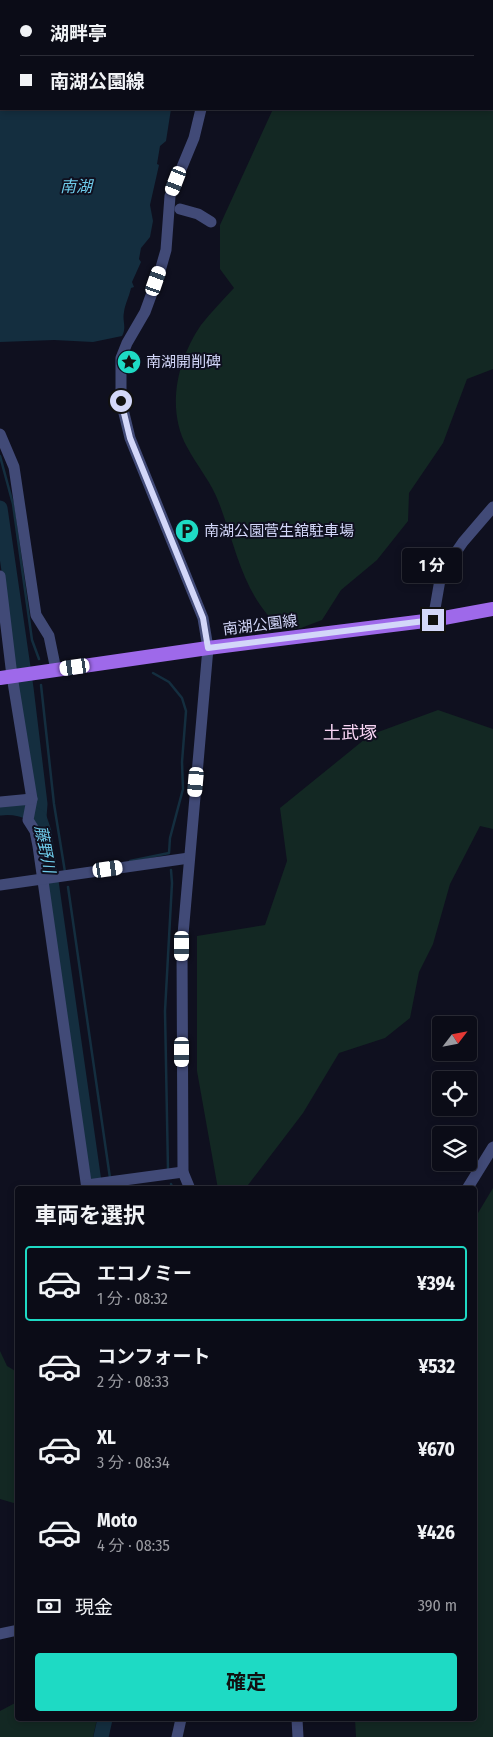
<!DOCTYPE html>
<html lang="ja">
<head>
<meta charset="utf-8">
<style>
	body { margin:0; font-family:"Fira Sans Condensed","Noto Sans JP",sans-serif; background:#191a24; color:#f1f3f6; height:100vh; display:flex; flex-direction:column; font-size:19px; white-space:nowrap }
	* { box-sizing:border-box; margin:0 }
	p { font-size:16px; color:#9a9ba1 }
	.icon { flex:none; width:28px; height:28px; fill:none; stroke:currentColor; stroke-width:2; stroke-linecap:round; stroke-linejoin:round }
	.map { position:relative; flex:1; overflow:hidden }
	.sheet { position:absolute; left:15px; top:1186px; width:462px; height:535px; display:flex; flex-direction:column; background:#0b0c17; border-radius:5px; box-shadow:0 2px 8px #0003,0 0 0 1px #2b2c36 }
	.sheet>* { flex:none }
	.top-card { position:absolute; left:0px; top:0px; width:494px; height:110px; box-shadow:0 2px 8px #0003,0 0 0 1px #2b2c36; display:grid; align-content:center; height:110px; padding:0 20px; background:#0b0c17 }
	.needle { width:32px; rotate:58deg }
	.buttons { position:absolute; left:432px; top:1016px; display:grid; gap:10px }
	.buttons a { display:grid; place-items:center; width:45px; height:45px; border-radius:5px; background:#0b0c17; box-shadow:0 2px 8px #0003,0 0 0 1px #2b2c36; font-size:25px }
	.end { position:absolute; width:22px; height:22px; margin:-11px; border:6px solid #d3d7f9; background:#111; box-shadow:0 0 0 2px #111 }
	.from { border-radius:50% }
	.bubble { position:absolute; height:35px; border-radius:5px; background:#0b0c17; box-shadow:0 2px 8px #0003,0 0 0 1px #2b2c36; font-size:16px; font-weight:700; line-height:35px; text-align:center }
	.car { position:absolute; width:15px; height:30px; margin:-15px -8px; border-radius:6px; box-shadow:0 0 4px 1px #0007; background:linear-gradient(#fff 24%,#345 0 40%,#fff 0 76%,#345 0 86%,#fff 0) }
	.top-card b { display:flex; align-items:center; gap:18px; height:48px; font-size:19px }
	.top-card b+b { border-top:1px solid #2b2c36 }
	.top-card i { width:12px; height:12px; background:#f1f3f6 }
	ul { padding:0; list-style:none }
	li { display:flex; align-items:center; gap:15px; height:75px; margin:0 10px 8px; padding:0 10px; border:2px solid transparent; border-radius:5px }
	li div { flex:1 }
	li b { display:block; font-size:19px }
	li em { font-style:normal; font-weight:700 }
	li.selected { border-color:#1edac4 }
	li>.icon { width:45px; height:45px; stroke-width:1.5 }
	h2 { padding:0 20px; font-size:22px; line-height:60px }
	.pay { display:flex; align-items:center; gap:12px; height:55px; padding:0 20px; font-size:19px }
	.pay p { margin-inline-start:auto }
	.action { display:flex; gap:10px; margin-top:auto; padding:10px 20px }
	.action a { flex:1; height:58px; border-radius:5px; background:#1edac4; color:#111; font-size:20px; font-weight:700; line-height:58px; text-align:center }
	.map>svg:first-child { display:block }
</style>
</head>
<body>
<div class="map">
<svg width="493" height="1737" viewBox="0 0 493 1737">
	<rect width="100%" height="100%" fill="#0f101f"/>
	<!-- green -->
	<g fill="#132823">
		<path d="M449 0H493V369L467 379 443 443 409 493 408 521 377 560 341 590 322 620 301 628 283 630C243 597 237 550 219 503 212 483 197 466 187 447 166 409 177 360 201 325 211 312 223 300 234 288L220 269V225L273 109H492V1H446Z"/>
		<polygon points="438,710 493,729 493,829 480,826 450,884 433,944 419,972 410,1018 385,1038 339,1053 303,1113 245,1189 218,1189 197,1071 197,936 265,925 287,861 280,808 370,735"/>
		<polygon points="493,1188 493,1737 356,1737 355,1719 475,1719 475,1218"/>
		<polygon points="0,1351 7,1366 17,1372 17,1504 0,1499"/>
		<polygon points="17,1702 18,1719 97,1719 93,1737 0,1737 0,1711"/>
	</g>
	<!-- water -->
	<path fill="#142e3f" d="M0 0 3 1H1V109H171L166 141 160 146 157 164 159 165 150 205 153 221 150 237 141 248 139 259 141 262 132 282 134 287 131 288C129 297 125 304 124 312 122 321 127 327 122 336L93 342 54 340 0 342Z"/>
	<g fill="none" stroke-linecap="round" stroke-linejoin="round">
		<!-- stream -->
		<g stroke="#142e3f" stroke-width="2.5">
			<polyline points="168,0 168,1"/>
			<polyline points="0,456 13,504 32,640 39,659"/>
			<polyline points="41,685 54,804 65,872"/>
			<polyline points="130,861 169,853 170,838 183,789 182,762 186,711 182,698 169,682 153,673"/>
			<polyline points="68,887 110,1178"/>
			<polyline points="168,1170 165,1011 172,883 171,870"/>
			<polyline points="171,1184 173,1189"/>
		</g>
		<!-- river -->
		<g stroke="#142e3f" stroke-width="15">
			<polyline points="0,508 26,688 40,804 39,817 44,832 95,1189"/>
			<path d="M0 808C15 806 25 810 39 817"/>
			<polyline points="101,1737 105,1719"/>
		</g>
		<!-- minor -->
		<g stroke="#414a77" stroke-width="11">
			<polyline points="30,0 32,1"/>
			<polyline points="304,1 305,0"/>
			<polyline points="180,209 198,214 211,222"/>
			<polyline points="0,434 14,467 36,615 49,636 56,670"/>
			<polyline points="0,576 12,676 32,799 28,820 35,831 38,846 87,1189"/>
			<polyline points="433,620 441,574 463,542 493,507"/>
			<polyline points="0,802 32,799"/>
			<polyline points="0,885 189,858"/>
			<polyline points="87,1185 183,1172"/>
			<polyline points="190,1189 183,1172 182,946 208,648 203,618 130,438 121,401 121,358 127,343 145,312 160,271 166,250 170,196 194,138 201,109"/>
			<polyline points="467,1189 493,1147"/>
			<polyline points="0,1634 18,1630"/>
			<polyline points="297,1719 298,1737"/>
			<polyline points="177,1737 181,1719"/>
		</g>
		<!-- major -->
		<polyline stroke="#9e69ea" stroke-width="14" points="0,678 208,648 433,620 493,609"/>
	</g>
	<g fill="none" stroke-linecap="round" stroke-linejoin="round">
		<!-- route -->
		<polyline stroke="#d3d7f9" stroke-width="6" points="121,401 130,438 203,618 208,648 433,620"/>
	</g>
	<!-- icons -->
	<defs>
		<g id="sight-disc" transform="scale(1.25)"><circle r="9.5" fill="#1edac4" stroke="#0f101f"/><path d="M0-6L1.8-2.2L6-1.7L2.9 1.2L3.7 5.4L0 3.3L-3.7 5.4L-2.9 1.2L-6-1.7L-1.8-2.2Z" fill="#111"/></g>
		<g id="parking-disc" transform="scale(1.25)"><circle r="9.5" fill="#1edac4" stroke="#0f101f"/><path d="M-3.5-5.5H1a3.5 3.5 0 0 1 0 7H-1V5.5H-3.5ZM-1-3.4V-.6H.8a1.4 1.4 0 0 0 0-2.8Z" fill="#111"/></g>
	</defs>
	<g fill-rule="evenodd">
		<use href="#sight-disc" x="129" y="362"/>
		<use href="#parking-disc" x="187" y="531"/>
	</g>
	<g text-anchor="middle" dominant-baseline="central" stroke-width="4" stroke-linejoin="round" paint-order="stroke">
		<!-- poi labels -->
		<g font-size="15" fill="#d3d7f9" stroke="#0f101f" text-anchor="start">
			<text x="146" y="362">南湖開削碑</text>
			<text x="204" y="531">南湖公園菅生舘駐車場</text>
		</g>
		<!-- street labels -->
		<g font-size="15" fill="#d3d7f9" stroke="#0f101f">
			<text transform="translate(260 625) rotate(-7)">南湖公園線</text>
		</g>
		<!-- water labels -->
		<g font-size="16" font-style="italic" fill="#6fcceb" stroke="#0f101f">
			<text x="76" y="186">南湖</text>
			<text transform="translate(45 849) rotate(79)">藤野川</text>
		</g>
		<!-- quarter labels -->
		<g font-size="18" fill="#f9d5f4" stroke="#0f101f">
			<text x="350" y="733">土武塚</text>
		</g>
	</g>
</svg>
<div class="buttons">
<a><svg class="needle" viewBox="-14 -14 28 28"><path d="M0-13l5 13h-10z" fill="#e53935"/><path d="M0 13l5-13h-10z" fill="#9a9ba1"/></svg></a>
<a><svg class="icon" aria-label="locate" viewBox="0 0 24 24"><circle cx="12" cy="12" r="6"/><path d="M12 2v4M12 18v4M2 12h4M18 12h4"/></svg></a>
<a><svg class="icon" aria-label="layers" viewBox="0 0 24 24"><path d="M12 4l9 5-9 5-9-5zM3 14l9 5 9-5"/></svg></a>
</div>
<i class="end from" style="left:121px;top:401px"></i>
<i class="end" style="left:433px;top:620px"></i>
<div class="bubble" style="left:402px;top:548px;width:60px">1 分</div>
<i class="car" style="left:176px;top:181px;rotate:201deg"></i>
<i class="car" style="left:156px;top:281px;rotate:19deg"></i>
<i class="car" style="left:75px;top:667px;rotate:262deg"></i>
<i class="car" style="left:196px;top:782px;rotate:185deg"></i>
<i class="car" style="left:108px;top:869px;rotate:82deg"></i>
<i class="car" style="left:182px;top:946px;rotate:180deg"></i>
<i class="car" style="left:182px;top:1052px;rotate:180deg"></i>
<div class="top-card">
<b><i class="from"></i>湖畔亭</b>
<b><i></i>南湖公園線</b>
</div>
<section class="sheet">
<h2>車両を選択</h2>
<ul>
<li class="selected"><svg class="icon" aria-label="car" viewBox="0 0 24 24"><path d="M5 17H2v-5l4-1 3-4h7l3 4 3 1v5h-3M9 17h6M6 11h13"/><circle cx="7" cy="17" r="2"/><circle cx="17" cy="17" r="2"/></svg><div><b>エコノミー</b><p>1 分 · 08:32</p></div><em>¥394</em></li>
<li><svg class="icon" aria-label="car" viewBox="0 0 24 24"><path d="M5 17H2v-5l4-1 3-4h7l3 4 3 1v5h-3M9 17h6M6 11h13"/><circle cx="7" cy="17" r="2"/><circle cx="17" cy="17" r="2"/></svg><div><b>コンフォート</b><p>2 分 · 08:33</p></div><em>¥532</em></li>
<li><svg class="icon" aria-label="car" viewBox="0 0 24 24"><path d="M5 17H2v-5l4-1 3-4h7l3 4 3 1v5h-3M9 17h6M6 11h13"/><circle cx="7" cy="17" r="2"/><circle cx="17" cy="17" r="2"/></svg><div><b>XL</b><p>3 分 · 08:34</p></div><em>¥670</em></li>
<li><svg class="icon" aria-label="car" viewBox="0 0 24 24"><path d="M5 17H2v-5l4-1 3-4h7l3 4 3 1v5h-3M9 17h6M6 11h13"/><circle cx="7" cy="17" r="2"/><circle cx="17" cy="17" r="2"/></svg><div><b>Moto</b><p>4 分 · 08:35</p></div><em>¥426</em></li>
</ul>
<div class="pay"><svg class="icon" aria-label="cash" viewBox="0 0 24 24"><path d="M3 7h18v10H3z"/><circle cx="12" cy="12" r="2"/></svg>現金<p>390 m</p></div>
<div class="action"><a>確定</a></div>
</section>
</div>
</body>
</html>
